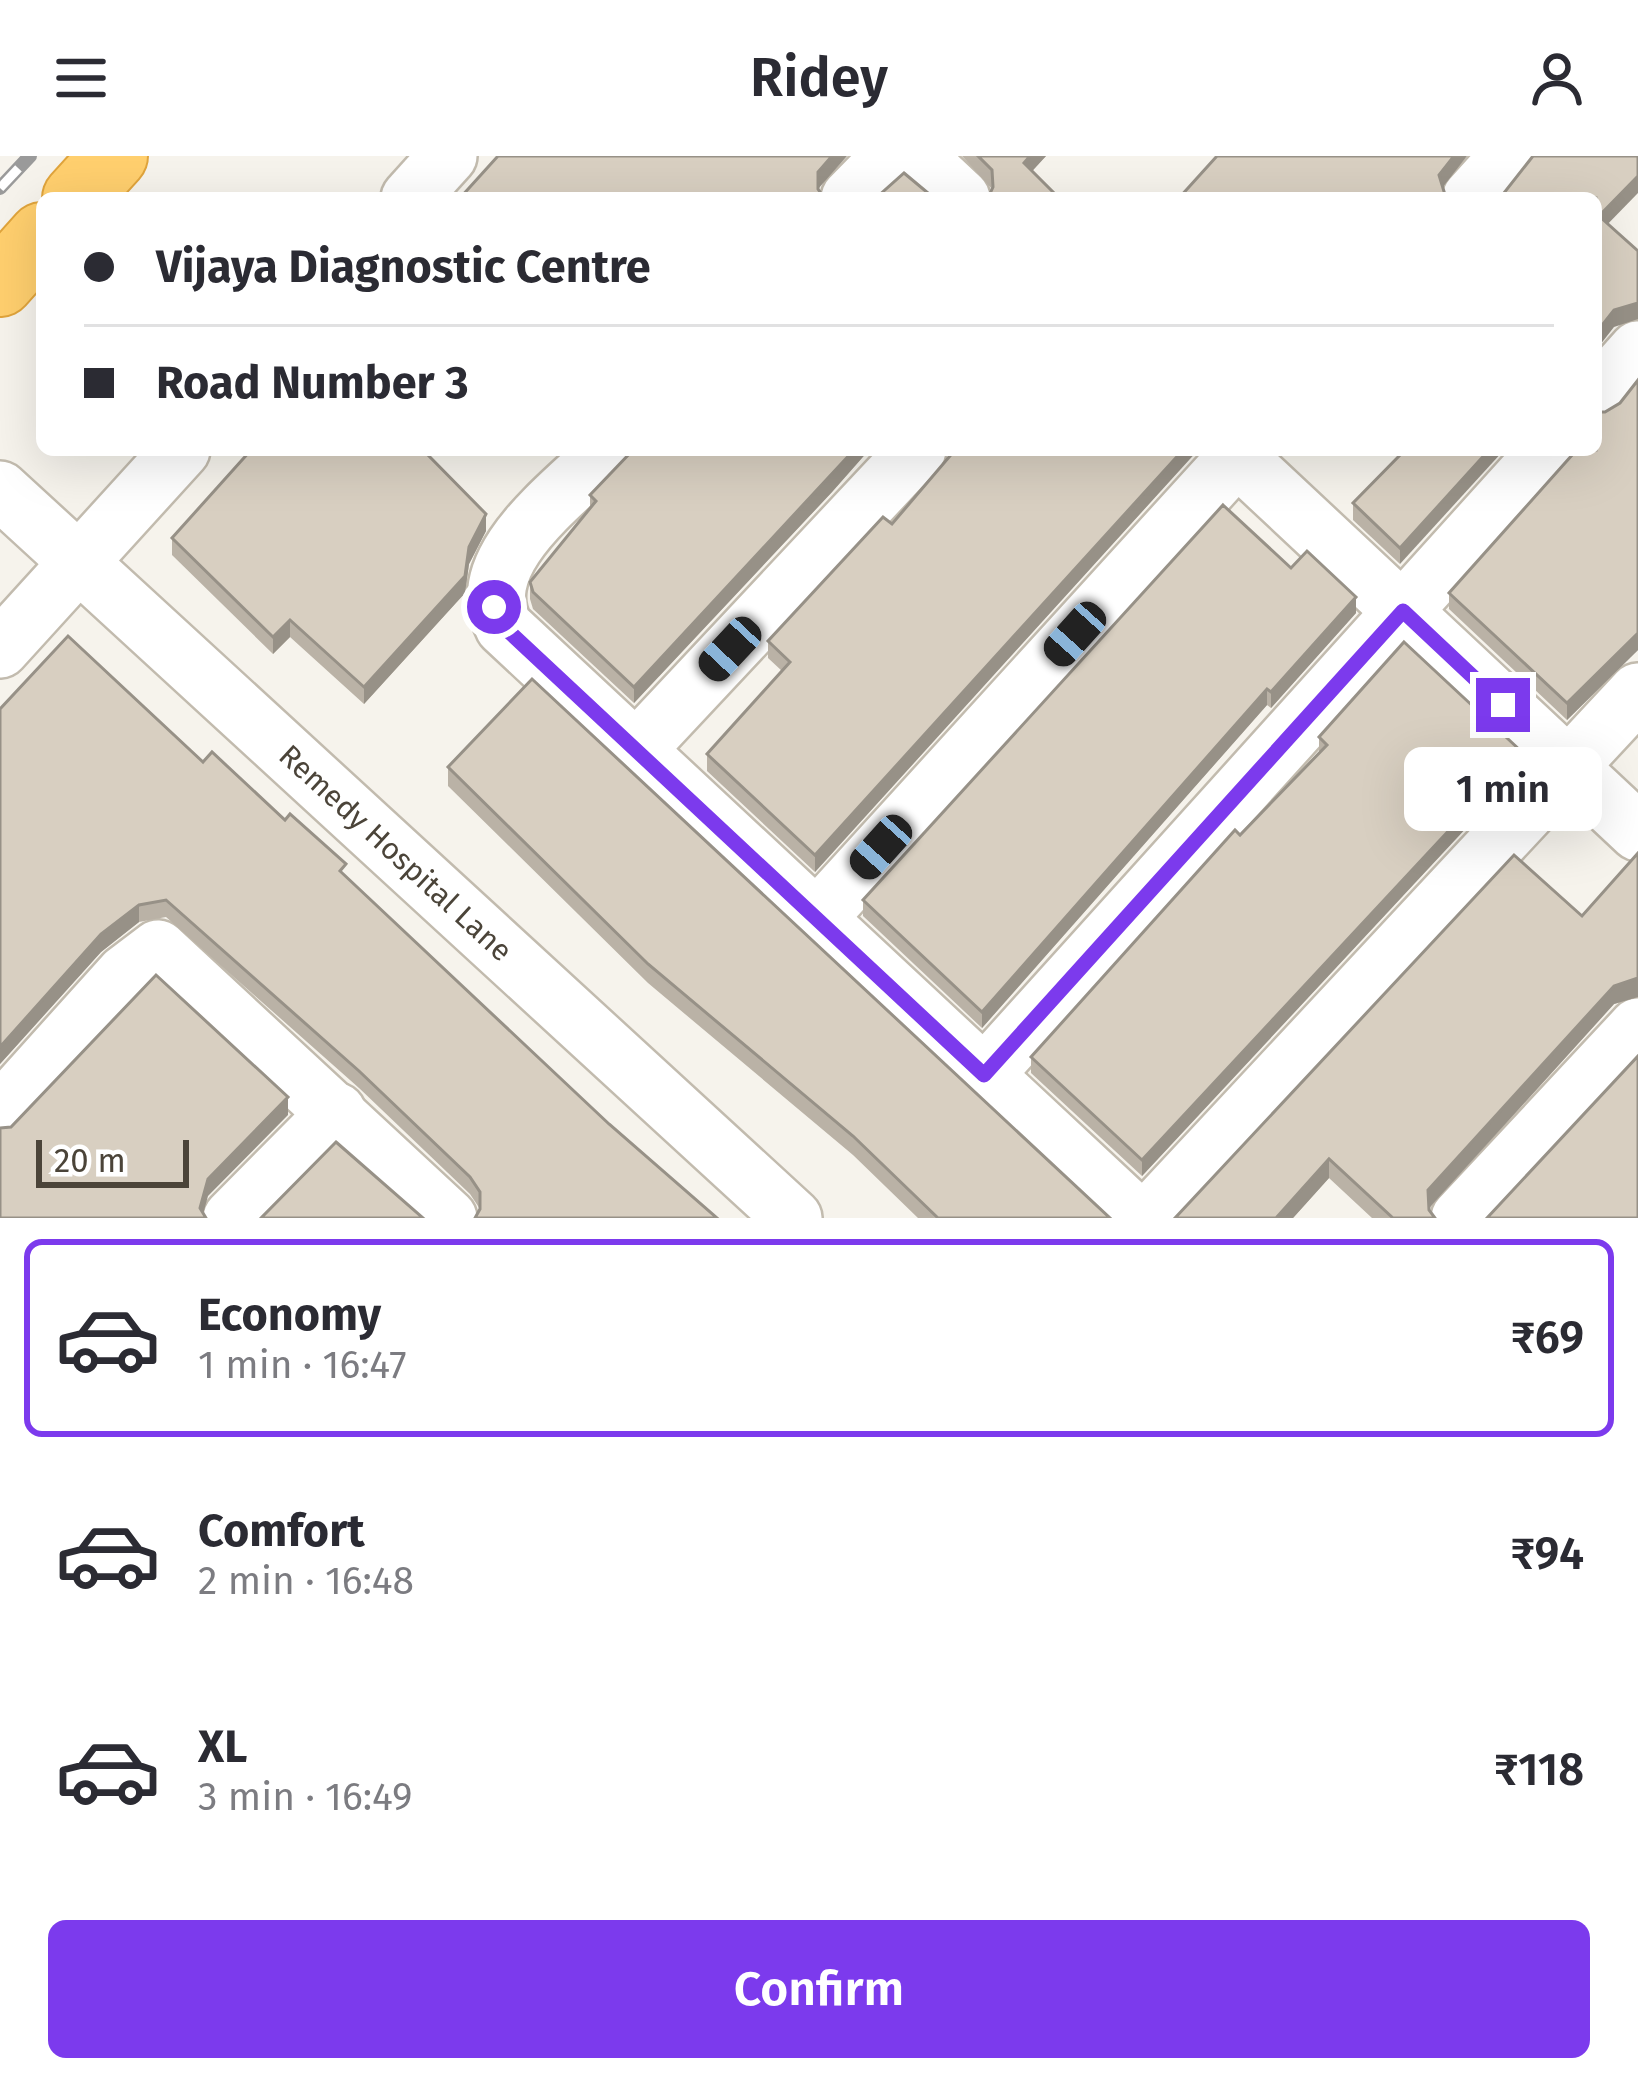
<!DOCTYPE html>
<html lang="en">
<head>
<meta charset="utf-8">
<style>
	body { margin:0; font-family:"Fira Sans",sans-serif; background:#f2f2f3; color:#2b2b33; height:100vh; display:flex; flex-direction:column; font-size:45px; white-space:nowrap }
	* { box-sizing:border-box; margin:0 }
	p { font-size:39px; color:#7c7c81 }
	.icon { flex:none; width:66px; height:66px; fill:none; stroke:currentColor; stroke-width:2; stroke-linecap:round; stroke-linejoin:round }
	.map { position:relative; height:1062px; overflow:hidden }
	.drawer { display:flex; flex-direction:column; background:#fff; flex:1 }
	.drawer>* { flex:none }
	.guide { position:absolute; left:36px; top:36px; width:1566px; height:264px; border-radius:18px; box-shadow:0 12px 48px #0002; display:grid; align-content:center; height:264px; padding:0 48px; background:#fff }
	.scale { position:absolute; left:36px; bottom:30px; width:153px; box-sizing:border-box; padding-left:12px; border:6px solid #4b4439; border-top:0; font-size:33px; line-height:42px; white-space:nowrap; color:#4b4439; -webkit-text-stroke:9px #fff; paint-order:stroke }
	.end { position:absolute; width:54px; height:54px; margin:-27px; border:15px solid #7c3aed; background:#fff; box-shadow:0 0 0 6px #fff }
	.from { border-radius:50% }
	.bubble { position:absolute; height:84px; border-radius:18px; background:#fff; box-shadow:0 12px 48px #0002; font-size:39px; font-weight:600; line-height:84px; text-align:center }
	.car { position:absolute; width:36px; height:72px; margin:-36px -18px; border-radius:15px; box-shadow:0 0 9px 3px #0007; background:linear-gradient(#222 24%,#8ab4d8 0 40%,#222 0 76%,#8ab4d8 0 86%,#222 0) }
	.guide b { display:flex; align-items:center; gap:42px; height:114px; font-size:45px }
	.guide b+b { border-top:3px solid #e1e1e2 }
	.guide i { width:30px; height:30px; background:#2b2b33 }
	ul { padding:21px 0 0; list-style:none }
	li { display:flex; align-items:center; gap:36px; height:198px; margin:0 24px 18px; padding:0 24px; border:6px solid transparent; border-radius:18px }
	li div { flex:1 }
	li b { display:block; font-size:45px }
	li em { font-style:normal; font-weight:600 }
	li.current { border-color:#7c3aed }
	li>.icon { width:108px; height:108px; stroke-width:1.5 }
	.primary-button { display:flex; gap:24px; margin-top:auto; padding:24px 48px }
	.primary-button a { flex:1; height:138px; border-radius:18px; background:#7c3aed; color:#fff; font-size:48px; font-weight:600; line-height:138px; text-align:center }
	header { display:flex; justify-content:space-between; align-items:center; height:156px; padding:0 48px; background:#fff; font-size:54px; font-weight:600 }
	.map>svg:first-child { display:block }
</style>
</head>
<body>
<header><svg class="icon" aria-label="menu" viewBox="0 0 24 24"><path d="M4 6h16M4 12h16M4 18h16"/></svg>Ridey<svg class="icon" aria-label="person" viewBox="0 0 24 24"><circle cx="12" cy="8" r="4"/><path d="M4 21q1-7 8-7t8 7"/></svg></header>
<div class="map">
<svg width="1638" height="1062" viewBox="0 0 1638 1062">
	<rect width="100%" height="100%" fill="#f6f3ec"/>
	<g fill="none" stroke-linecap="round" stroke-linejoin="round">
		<!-- minor casing -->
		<g stroke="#c2bbae" stroke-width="62">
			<g id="minor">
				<polyline points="916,0 961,42"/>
				<polyline points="410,42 448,0"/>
				<polyline points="850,42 891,0"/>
				<polyline points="1471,42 1509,0"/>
				<polyline points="1596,241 1638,194"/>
				<path d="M608 294C565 338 469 404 504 471L1138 1062"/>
				<polyline points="1230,294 1638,676"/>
				<path id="s1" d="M0 334 793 1062"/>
				<polyline points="0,493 181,294"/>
				<polyline points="637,593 917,294"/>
				<polyline points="817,762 1243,294"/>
				<polyline points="984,919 1548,294"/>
				<polyline points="0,957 125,818 158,793 448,1062"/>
				<polyline points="232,1062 337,956"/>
				<polyline points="1148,1062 1638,536"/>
				<polyline points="1460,1062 1638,871"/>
			</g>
		</g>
		<!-- highway casing -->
		<g stroke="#e0a43c" stroke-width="70">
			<g id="highway">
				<polyline points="76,42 114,0"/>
				<polyline points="0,127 42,80"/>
			</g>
		</g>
		<!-- minor -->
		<use href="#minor" stroke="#fff" stroke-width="57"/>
		<!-- highway -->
		<use href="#highway" stroke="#ffcf6e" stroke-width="66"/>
		<!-- rail casing -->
		<g stroke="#9a9a9a" stroke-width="14">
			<polyline id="rail" points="0,32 30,0"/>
		</g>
		<!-- rail -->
		<use href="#rail" stroke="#fff" stroke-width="9" stroke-dasharray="27" stroke-linecap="butt"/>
	</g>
	<!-- wall -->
	<g fill="#bab2a6">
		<polygon points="962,0 1046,0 1032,15 992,33"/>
		<polygon points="1638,224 1638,494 1567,564 1449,453 1449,437 1573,298 1605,256 1620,247"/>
		<polygon points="633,294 869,294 832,336 634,547 533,453 530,443 530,426 590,352 590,339"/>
		<polygon points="955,294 1198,294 815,716 707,615 707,598 782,515 768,502 768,485 892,368"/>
		<polygon points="1405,294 1400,408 1353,364 1353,347"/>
		<polygon points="430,301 486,375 469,408 465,437 364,548 290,481 273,498 172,399 172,382"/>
		<polygon points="1291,412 1356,457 1271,552 1267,549 982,872 863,760 863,744"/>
		<polygon points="0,553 203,606 346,720 609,968 480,1053 470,1038 359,932 166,761 139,766 101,796 0,908"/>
		<polygon points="1319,581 1522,612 1142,1020 1031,917 1031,901 1319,597"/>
		<polygon points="448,611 1110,1062 918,1062 853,999 648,827 448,630"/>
		<polygon points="1638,697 1638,841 1614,848 1429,1053 1435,1062 1372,1062 1329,1022 1293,1062 1175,1062 1582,760"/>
	</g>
	<!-- shaded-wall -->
	<g fill="#979187">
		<polygon points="832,0 847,0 818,33 818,16"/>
		<polygon points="1030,0 1046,0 1024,24 1024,7"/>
		<polygon points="1454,0 1467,0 1439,36 1439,19"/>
		<polygon points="1638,20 1638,37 1599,77 1599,60"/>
		<polygon points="1638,147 1638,163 1614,171 1596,194 1596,177 1614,154"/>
		<polygon points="854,294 869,294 832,336 634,547 634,531"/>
		<polygon points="1183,294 1198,294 815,716 815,699"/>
		<polygon points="1489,294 1504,294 1400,408 1400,392"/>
		<polygon points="486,358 486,375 469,408 465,437 364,548 364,531 469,391"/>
		<polygon points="1356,441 1356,457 1271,552 1271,536"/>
		<polygon points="290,464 290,481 273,498 273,481"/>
		<polygon points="1638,477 1638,494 1567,564 1567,547"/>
		<polygon points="1267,533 1267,549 982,872 982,856"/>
		<polygon points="1522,596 1522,612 1142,1020 1142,1004"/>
		<polygon points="139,749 139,766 101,796 0,908 0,891 101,778"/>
		<polygon points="1638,822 1638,841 1614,848 1428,1053 1428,1034 1614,830"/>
		<polygon points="288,941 288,959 208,1040 202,1062 200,1052 208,1023"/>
		<polygon points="1329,1003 1329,1022 1293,1062 1276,1062"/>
	</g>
	<!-- building -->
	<g fill="#d8cfc1" stroke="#979187" stroke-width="3">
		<polygon points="498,0 832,0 818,16 818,33 824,42 460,42"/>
		<polygon points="978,0 1030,0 1024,7 1059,42 988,42 993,31 992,14"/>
		<polygon points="1217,0 1454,0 1439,19 1446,42 1179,42"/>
		<polygon points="1533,0 1638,0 1638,20 1599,60 1638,95 1638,147 1614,154 1596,177 1596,42 1500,42"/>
		<polygon points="904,17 934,42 876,42"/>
		<polygon points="1638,224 1638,477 1567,547 1449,437 1573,298 1574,294 1596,294 1596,256 1605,256 1620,247"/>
		<polygon points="251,294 423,294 486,358 469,391 465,420 364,531 290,464 273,481 172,382"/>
		<polygon points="633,294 854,294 634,531 533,436 530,426 596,345 590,339"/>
		<polygon points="955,294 1183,294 815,699 707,598 790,506 768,485 883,361 892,368"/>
		<polygon points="1405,294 1489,294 1400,392 1353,347"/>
		<polygon points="1223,349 1291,412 1307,395 1356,441 1271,536 1267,533 982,856 863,744"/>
		<polygon points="68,480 203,606 212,596 285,664 290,658 346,708 340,715 609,968 717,1062 475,1062 480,1053 480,1036 470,1021 359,915 166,744 139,749 101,778 0,891 0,553"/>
		<polygon points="1404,486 1522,596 1142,1004 1031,901 1235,674 1240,679 1327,589 1319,581"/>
		<polygon points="532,523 1110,1062 938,1062 853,980 648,808 448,611"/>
		<polygon points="1638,697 1638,822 1614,830 1428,1034 1429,1054 1435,1062 1393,1062 1329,1003 1276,1062 1175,1062 1514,699 1582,760"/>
		<polygon points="156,819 288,941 208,1023 200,1052 206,1062 0,1062 0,972 11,971"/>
		<polygon points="1638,900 1638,1062 1487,1062"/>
		<polygon points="336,986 423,1062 261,1062"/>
	</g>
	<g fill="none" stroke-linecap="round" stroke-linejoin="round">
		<!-- route -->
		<polyline stroke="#7c3aed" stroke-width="15" points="494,451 504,471 984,919 1403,455 1503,549"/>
	</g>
	<g text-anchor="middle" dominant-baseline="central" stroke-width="12" stroke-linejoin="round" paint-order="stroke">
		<!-- street labels -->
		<g font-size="30" fill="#4b4439" stroke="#fff">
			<text stroke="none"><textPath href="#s1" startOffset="537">Remedy Hospital Lane</textPath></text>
		</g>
	</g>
</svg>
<div class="scale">20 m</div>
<i class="end from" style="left:494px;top:451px"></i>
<i class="end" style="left:1503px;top:549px"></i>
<div class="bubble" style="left:1404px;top:591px;width:198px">1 min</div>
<i class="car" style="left:1075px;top:478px;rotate:222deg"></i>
<i class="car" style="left:730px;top:493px;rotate:223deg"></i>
<i class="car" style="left:881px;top:691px;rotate:222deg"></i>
<div class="guide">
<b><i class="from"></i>Vijaya Diagnostic Centre</b>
<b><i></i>Road Number 3</b>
</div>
</div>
<section class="drawer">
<ul>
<li class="current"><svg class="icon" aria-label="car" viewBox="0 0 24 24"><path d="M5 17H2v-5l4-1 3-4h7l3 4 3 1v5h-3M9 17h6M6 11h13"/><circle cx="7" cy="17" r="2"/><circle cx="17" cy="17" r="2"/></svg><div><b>Economy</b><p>1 min · 16:47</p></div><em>₹69</em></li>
<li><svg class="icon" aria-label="car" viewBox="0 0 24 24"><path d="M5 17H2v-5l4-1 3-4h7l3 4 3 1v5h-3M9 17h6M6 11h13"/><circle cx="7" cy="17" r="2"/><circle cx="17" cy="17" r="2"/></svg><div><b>Comfort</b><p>2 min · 16:48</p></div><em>₹94</em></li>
<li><svg class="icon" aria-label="car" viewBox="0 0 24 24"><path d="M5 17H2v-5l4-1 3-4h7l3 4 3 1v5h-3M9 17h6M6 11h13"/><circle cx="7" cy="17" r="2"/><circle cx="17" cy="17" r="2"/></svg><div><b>XL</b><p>3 min · 16:49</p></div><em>₹118</em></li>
</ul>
<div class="primary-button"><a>Confirm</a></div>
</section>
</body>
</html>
